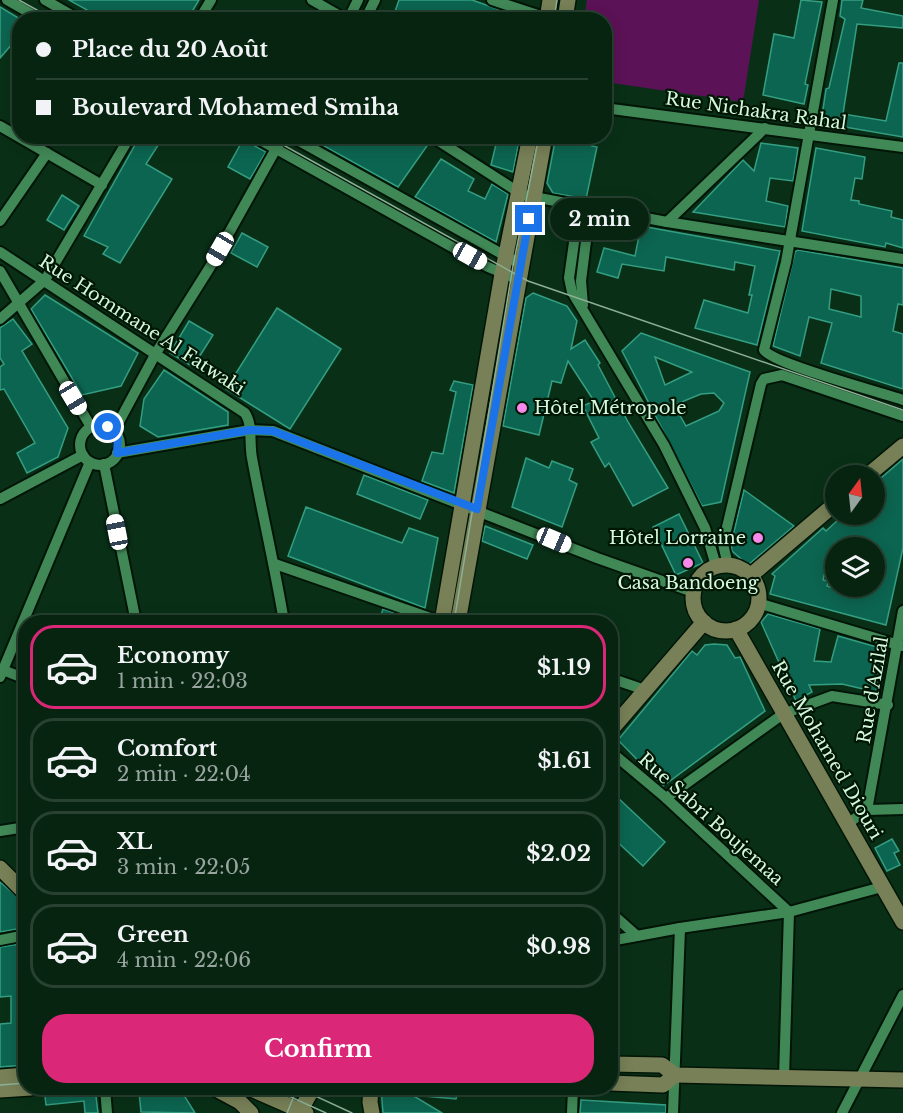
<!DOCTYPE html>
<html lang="en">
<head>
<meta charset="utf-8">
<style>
	body { margin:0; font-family:"Libre Baskerville",serif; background:#102c1a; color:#f1f3f6; height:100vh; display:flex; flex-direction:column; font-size:22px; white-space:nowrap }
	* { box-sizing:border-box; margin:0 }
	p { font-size:20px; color:#98a49f }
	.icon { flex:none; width:33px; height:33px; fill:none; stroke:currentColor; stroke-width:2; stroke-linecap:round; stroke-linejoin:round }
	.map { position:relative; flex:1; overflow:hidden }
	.sheet { position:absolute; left:18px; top:615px; width:600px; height:480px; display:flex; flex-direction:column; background:#072411; border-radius:24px; box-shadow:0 3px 15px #0003,0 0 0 2px #284131 }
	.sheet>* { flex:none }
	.hud { position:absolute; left:12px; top:12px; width:600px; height:132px; border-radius:24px; box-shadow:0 3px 15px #0003,0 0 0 2px #284131; display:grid; align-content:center; height:132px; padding:0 24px; background:#072411 }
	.needle { width:39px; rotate:15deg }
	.buttons { position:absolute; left:825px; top:465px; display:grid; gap:12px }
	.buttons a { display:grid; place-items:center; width:60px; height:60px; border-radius:50%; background:#072411; box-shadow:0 3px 15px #0003,0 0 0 2px #284131; font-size:30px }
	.end { position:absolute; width:27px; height:27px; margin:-14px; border:8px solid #1a73e8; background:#fff; box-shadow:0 0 0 3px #fff }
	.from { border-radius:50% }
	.bubble { position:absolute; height:42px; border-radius:21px; background:#072411; box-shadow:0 3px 15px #0003,0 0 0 2px #284131; font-size:20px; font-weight:700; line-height:42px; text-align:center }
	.car { position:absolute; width:18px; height:36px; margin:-18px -9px; border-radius:8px; box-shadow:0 0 4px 2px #0007; background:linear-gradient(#fff 24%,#345 0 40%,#fff 0 76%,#345 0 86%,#fff 0) }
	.hud b { display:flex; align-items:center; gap:21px; height:57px; font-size:22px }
	.hud b+b { border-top:2px solid #284131 }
	.hud i { width:15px; height:15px; background:#f1f3f6 }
	ul { padding:10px 0 0; list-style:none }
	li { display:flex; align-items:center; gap:18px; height:84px; margin:0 12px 9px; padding:0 12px; border:3px solid #284131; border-radius:24px }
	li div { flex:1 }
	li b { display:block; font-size:22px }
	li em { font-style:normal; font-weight:700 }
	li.current { border-color:#db2777 }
	li>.icon { width:54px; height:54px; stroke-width:1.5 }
	.cta { display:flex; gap:12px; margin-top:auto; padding:12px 24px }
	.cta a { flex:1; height:69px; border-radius:24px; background:#db2777; color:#fff; font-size:24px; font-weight:700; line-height:69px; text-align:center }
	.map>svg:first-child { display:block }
</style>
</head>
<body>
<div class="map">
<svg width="903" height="1113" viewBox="0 0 903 1113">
	<rect width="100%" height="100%" fill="#093017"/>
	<!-- green -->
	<polygon fill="#5c1256" points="587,0 759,0 743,102 605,82 604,20 584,19"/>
	<!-- building -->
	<g fill="#0c6550" stroke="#349e82" stroke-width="1.5" fill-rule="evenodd">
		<polygon points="69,0 199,0 187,20 105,20"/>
		<polygon points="399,0 472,0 523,18 392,20"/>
		<polygon points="801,0 822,2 805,84 808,85 804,104 763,95 774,34 794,38"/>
		<polygon points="842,0 863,0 861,8 903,16 903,28 857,24 843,114 886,121 899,63 903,63 903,137 821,123 826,89 829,88 845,19 840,16"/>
		<polygon points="0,7 20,19 20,35 0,58"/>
		<polygon points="140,136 164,136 146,164 172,179 120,263 103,254 108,247 84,236"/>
		<polygon points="245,136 249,143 266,152 250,179 228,167"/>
		<polygon points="306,136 414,136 427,146 398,187"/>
		<polygon points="498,136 520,136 513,172 491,165"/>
		<polygon points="556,136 594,136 592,146 597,147 586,199 553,193 547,183"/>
		<polygon points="761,143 798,148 793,181 770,178 766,201 788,206 785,227 693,212 743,160 754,171"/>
		<polygon points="816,148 865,157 862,179 855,178 851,200 859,201 859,204 892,211 891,217 903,220 903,248 886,243 885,247 802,231"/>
		<polygon points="441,159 474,179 468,191 485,199 492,184 508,194 496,242 415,197"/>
		<polygon points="62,195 79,206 64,230 47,220"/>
		<polygon points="641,226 780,251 757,345 695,328 704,300 748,313 752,295 749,295 755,266 735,262 734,270 666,257 664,271 622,264 618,278 597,272 604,248 635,256"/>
		<polygon points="242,233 268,247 257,267 231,253"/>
		<path d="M798 250 903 268V305L898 304 893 331 903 334V389L821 363 832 323 809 317 800 356 773 346 795 252ZM831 289 861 296V317L829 309Z"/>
		<polygon points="533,293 567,306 577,321 571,349 585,340 600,363 598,365 628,422 668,488 633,506 609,463 605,467 591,442 599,438 583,406 594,401 568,361 561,383 552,381 539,435 503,426 526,298"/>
		<polygon points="45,295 138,353 121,386 82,395 31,309"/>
		<polygon points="277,308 341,349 290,429 226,389"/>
		<polygon points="13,319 32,344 22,351 68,428 58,457 27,473 17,453 35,443 4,389 0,390 0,367 4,364 0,358 0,328"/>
		<polygon points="189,321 213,335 193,367 170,353"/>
		<path d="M641 333 750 372 721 502 702 506 622 351ZM655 357 692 372 665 385ZM714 393 724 403 719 411 686 426 674 405 701 394Z"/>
		<polygon points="164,370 228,412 228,425 158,437 140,426 144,399"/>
		<polygon points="454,381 473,385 454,493 422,481 432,452 443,454 456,392 450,390"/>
		<polygon points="526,458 549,468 552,461 573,469 569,480 577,484 562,527 512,507"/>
		<path d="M903 459V548L886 625 770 594 775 576 772 574 823 528 826 531 839 519V514H874V484ZM836 548H874V586H846L844 591 827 586 829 581 823 580 827 565 836 558Z"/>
		<polygon points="364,475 428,500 420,519 357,494"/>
		<polygon points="744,490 794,526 748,565 732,551 731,544"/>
		<polygon points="306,507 402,543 409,528 438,538 425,608 288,556"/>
		<polygon points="679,514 703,563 676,575 653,527"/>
		<polygon points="485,526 533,545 527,559 482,541"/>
		<polygon points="383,609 421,622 379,622"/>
		<polygon points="768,614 820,629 814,661 831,662 838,636 877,647 881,657 876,692 842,684 809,685 812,692 796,701 761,622"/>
		<polygon points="714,644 727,645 735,658 740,657 765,711 663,786 618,740 692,651 697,655 705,645"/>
		<polygon points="617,797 665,842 643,866 610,835 610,804"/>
		<polygon points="892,839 899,851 894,853 900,865 887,871 875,848"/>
		<polygon points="0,882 26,904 23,928 0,932"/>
		<polygon points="26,943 26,1065 0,1067 0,1024 11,1023 11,996 0,997 0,947"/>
		<polygon points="44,1088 95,1088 98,1113 85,1113 84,1101 46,1105"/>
		<polygon points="381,1088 459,1088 456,1099 412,1095 442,1113 383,1113"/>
		<polygon points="180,1089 195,1113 141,1112 139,1092"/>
		<polygon points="581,1100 666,1105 666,1113 580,1113"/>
	</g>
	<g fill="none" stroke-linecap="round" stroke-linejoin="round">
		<!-- street casing -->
		<g stroke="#021507" stroke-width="14">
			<g id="street">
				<polyline points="7,0 42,20"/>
				<polyline points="45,0 80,20"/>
				<polyline points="312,0 347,20"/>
				<polyline points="492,0 547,18"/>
				<path d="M833 0 786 262 764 350C773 364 880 392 903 400"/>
				<polyline points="199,20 211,0"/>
				<polyline points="348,20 358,0"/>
				<polyline points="365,20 375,0"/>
				<polyline points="604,108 903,147"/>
				<polyline points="0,126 102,185"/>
				<polyline points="253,136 488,267 517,279"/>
				<polyline points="290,136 520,264"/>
				<polyline points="431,136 523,195 667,222 903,259"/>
				<polyline points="579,207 569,278 572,292 664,445 705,528 716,566"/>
				<polyline points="0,221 47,153"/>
				<polyline points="667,222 765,128"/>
				<path d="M0 252 245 413C253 425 249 443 252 458 262 513 275 567 284 622"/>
				<polyline points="0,271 91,427"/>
				<polyline points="583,305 581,281 590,209"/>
				<polyline points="0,319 45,280 125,145"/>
				<circle cx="100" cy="445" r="20"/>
				<polyline points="114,431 156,353 210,267 283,136"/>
				<polyline points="117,453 250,430 273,431 597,558 693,592"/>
				<polyline points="104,464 136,622"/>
				<polyline points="0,499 83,455"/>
				<polyline points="275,564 442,622"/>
				<polyline points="728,565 723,544 761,384 764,379 782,375 903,416"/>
				<polyline points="758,603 902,646"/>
				<polyline points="0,669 26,679"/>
				<polyline points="0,677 90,462"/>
				<polyline points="610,678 645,690"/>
				<polyline points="610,751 666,798 789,912 784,1078"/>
				<polyline points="666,798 783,714 832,696 888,705"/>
				<polyline points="867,810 903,611"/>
				<polyline points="847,824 867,810 903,809"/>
				<polyline points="0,831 26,827"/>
				<polyline points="610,912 637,936"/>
				<polyline points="0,940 26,935"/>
				<polyline points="610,941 680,928 789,912 882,887"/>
				<polyline points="105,1088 107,1113"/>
				<polyline points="572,1113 573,1088"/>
				<polyline points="673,1113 680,928"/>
				<polyline points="842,1113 903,995"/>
			</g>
		</g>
		<!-- secondary casing -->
		<g stroke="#021507" stroke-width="18">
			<g id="secondary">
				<polyline points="547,20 550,0"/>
				<polyline points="565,20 568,0"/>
				<polyline points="867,476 903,446"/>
				<circle cx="726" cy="598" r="33"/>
				<polyline points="750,576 836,503"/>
				<polyline points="442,622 502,274 530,136"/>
				<polyline points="458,622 545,136"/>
				<polyline points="736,629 903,922"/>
				<polyline points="610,731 704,622"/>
				<polyline points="0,868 26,894"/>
				<polyline points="610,1064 662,1065 675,1075 903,1080"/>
				<polyline points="0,1077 26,1075"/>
				<polyline points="610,1083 663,1085 675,1075"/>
				<polyline points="214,1088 240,1102 251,1113"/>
				<polyline points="249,1088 306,1113"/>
				<polyline points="371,1088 370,1102 372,1113"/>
				<polyline points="0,1090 31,1088"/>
				<polyline points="299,1113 313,1088"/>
			</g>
		</g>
		<!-- street -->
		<use href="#street" stroke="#418857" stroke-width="10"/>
		<!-- secondary -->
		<use href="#secondary" stroke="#788057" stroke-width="15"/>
		<!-- tram -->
		<g stroke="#8cb095" stroke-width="1.5">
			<polyline points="19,0 55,20"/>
			<polyline points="554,20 557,0"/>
			<polyline points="267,136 528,281 903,410"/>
			<polyline points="454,622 513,266 539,136"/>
			<polyline points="0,1085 26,1083"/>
			<polyline points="271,1088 326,1113"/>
			<polyline points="298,1088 352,1113"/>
			<polyline points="287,1113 296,1091"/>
		</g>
	</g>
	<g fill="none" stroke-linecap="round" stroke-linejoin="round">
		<!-- route -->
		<polyline stroke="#1a73e8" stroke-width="8" points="108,427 118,436 117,453 250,430 273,431 477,509 529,219"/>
	</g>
	<!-- markers -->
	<g fill="#f888ea" stroke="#001605" stroke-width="2">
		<circle cx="522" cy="408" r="6"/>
		<circle cx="758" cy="538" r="6"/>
		<circle cx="688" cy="563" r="6"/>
	</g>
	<g text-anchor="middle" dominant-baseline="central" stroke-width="4.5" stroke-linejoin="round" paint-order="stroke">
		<!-- street labels -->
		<g font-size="18" fill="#d5f8dc" stroke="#001605">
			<text transform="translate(756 111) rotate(8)">Rue Nichakra Rahal</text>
			<text transform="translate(142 325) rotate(33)">Rue Hommane Al Fatwaki</text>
			<text transform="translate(873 690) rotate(-80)">Rue d'Azilal</text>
			<text transform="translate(827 750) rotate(60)">Rue Mohamed Diouri</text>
			<text transform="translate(711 819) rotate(42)">Rue Sabri Boujemaa</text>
		</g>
		<!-- poi labels -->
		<g font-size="18" fill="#d5f8dc" stroke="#001605" text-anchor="start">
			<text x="534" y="408">Hôtel Métropole</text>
			<text x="746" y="538" text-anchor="end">Hôtel Lorraine</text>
			<text x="688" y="583" text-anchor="middle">Casa Bandoeng</text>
		</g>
	</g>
</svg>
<div class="buttons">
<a><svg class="needle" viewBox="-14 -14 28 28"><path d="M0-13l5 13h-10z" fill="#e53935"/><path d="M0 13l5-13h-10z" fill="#98a49f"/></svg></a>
<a><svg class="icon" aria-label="layers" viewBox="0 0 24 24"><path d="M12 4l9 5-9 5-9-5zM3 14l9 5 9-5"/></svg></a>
</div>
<i class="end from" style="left:108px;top:427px"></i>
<i class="end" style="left:529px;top:219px"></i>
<div class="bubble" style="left:550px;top:198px;width:99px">2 min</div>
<i class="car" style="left:220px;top:249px;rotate:210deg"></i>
<i class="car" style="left:470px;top:256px;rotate:119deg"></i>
<i class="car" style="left:73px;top:398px;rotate:149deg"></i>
<i class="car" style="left:117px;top:532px;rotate:349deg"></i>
<i class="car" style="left:554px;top:540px;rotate:113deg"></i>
<div class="hud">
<b><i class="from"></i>Place du 20 Août</b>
<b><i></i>Boulevard Mohamed Smiha</b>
</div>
<section class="sheet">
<ul>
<li class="current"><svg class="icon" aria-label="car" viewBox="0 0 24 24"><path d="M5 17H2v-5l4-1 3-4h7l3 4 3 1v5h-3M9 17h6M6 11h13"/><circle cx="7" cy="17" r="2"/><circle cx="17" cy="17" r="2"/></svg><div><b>Economy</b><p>1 min · 22:03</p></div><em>$1.19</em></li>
<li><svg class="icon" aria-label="car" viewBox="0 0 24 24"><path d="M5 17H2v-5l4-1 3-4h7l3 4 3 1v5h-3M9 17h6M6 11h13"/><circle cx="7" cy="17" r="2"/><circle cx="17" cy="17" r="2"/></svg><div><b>Comfort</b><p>2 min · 22:04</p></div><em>$1.61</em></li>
<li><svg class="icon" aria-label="car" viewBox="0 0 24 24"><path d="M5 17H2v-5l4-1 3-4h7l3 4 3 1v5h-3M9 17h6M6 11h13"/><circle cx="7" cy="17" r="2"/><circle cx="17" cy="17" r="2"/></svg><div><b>XL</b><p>3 min · 22:05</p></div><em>$2.02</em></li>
<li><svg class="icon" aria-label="car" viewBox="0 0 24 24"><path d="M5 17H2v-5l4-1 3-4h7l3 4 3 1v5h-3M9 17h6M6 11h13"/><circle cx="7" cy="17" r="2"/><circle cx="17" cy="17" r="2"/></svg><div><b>Green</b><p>4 min · 22:06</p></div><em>$0.98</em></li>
</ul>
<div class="cta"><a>Confirm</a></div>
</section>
</div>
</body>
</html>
